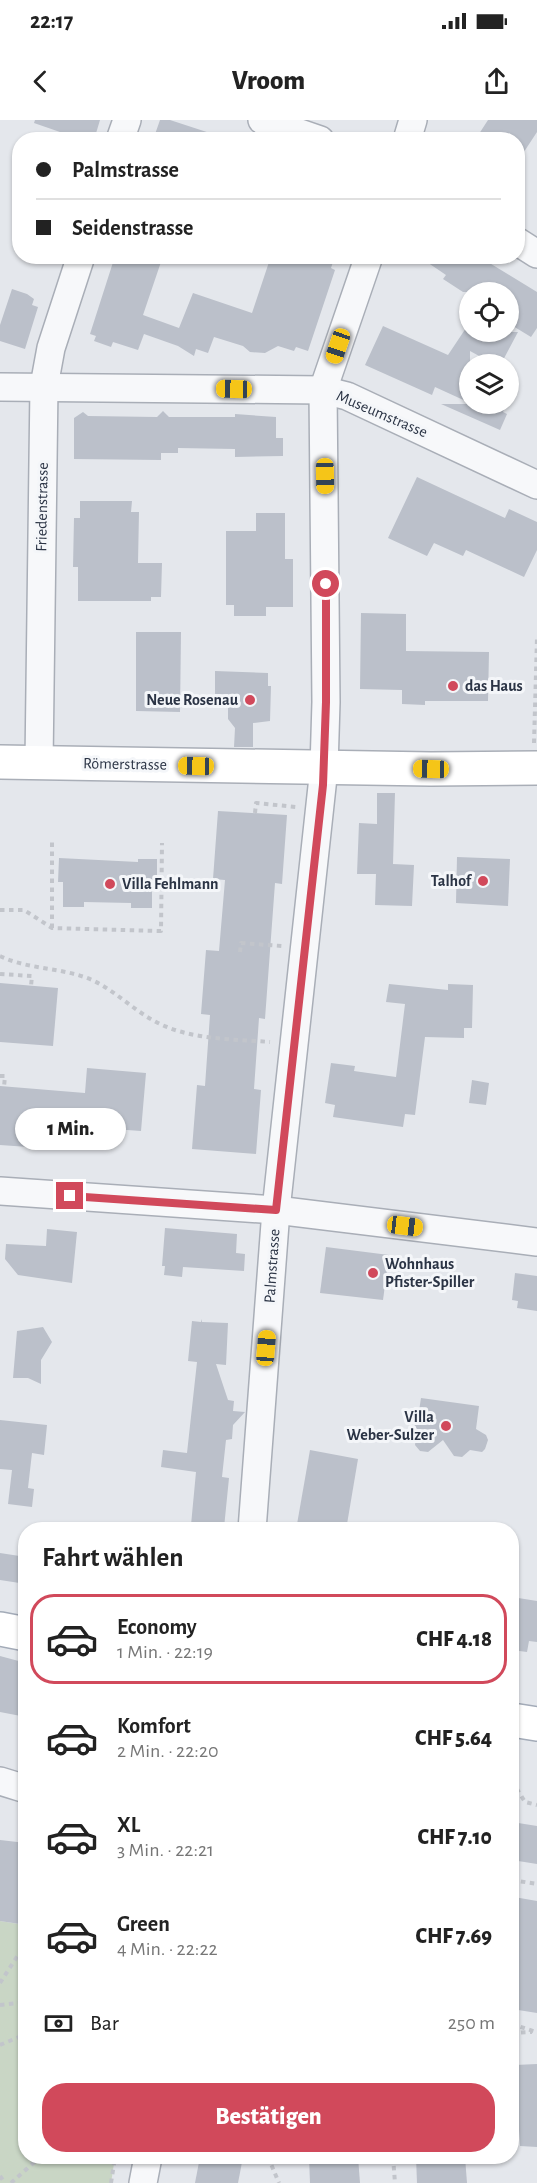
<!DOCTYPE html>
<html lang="de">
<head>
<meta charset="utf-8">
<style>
	body { margin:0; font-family:"Alegreya Sans",sans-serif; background:#f2f2f2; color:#222; height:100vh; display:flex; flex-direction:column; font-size:22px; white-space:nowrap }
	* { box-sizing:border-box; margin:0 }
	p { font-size:20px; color:#767676 }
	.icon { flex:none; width:33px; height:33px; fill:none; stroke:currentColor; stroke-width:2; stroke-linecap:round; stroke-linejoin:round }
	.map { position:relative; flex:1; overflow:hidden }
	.details { position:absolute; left:18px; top:1402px; width:501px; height:642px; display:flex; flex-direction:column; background:#fff; border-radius:24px; box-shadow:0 2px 4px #0004 }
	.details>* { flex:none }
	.banner { position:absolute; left:12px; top:12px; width:513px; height:132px; border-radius:24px; box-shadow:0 2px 4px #0004; display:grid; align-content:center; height:132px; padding:0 24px; background:#fff }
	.controls { position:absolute; left:459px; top:162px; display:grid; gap:12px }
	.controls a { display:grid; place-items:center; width:60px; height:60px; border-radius:50%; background:#fff; box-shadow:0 2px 4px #0004; font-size:30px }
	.end { position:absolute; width:27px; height:27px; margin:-14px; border:8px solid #d1495b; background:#fff; box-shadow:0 0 0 3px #fff }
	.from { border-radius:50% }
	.bubble { position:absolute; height:42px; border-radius:21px; background:#fff; box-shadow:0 2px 4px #0004; font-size:20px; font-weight:800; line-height:42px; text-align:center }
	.car { position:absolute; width:18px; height:36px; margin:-18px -9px; border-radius:8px; box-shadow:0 0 4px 2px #0007; background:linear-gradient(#f5c518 24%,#345 0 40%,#f5c518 0 76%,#345 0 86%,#f5c518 0) }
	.banner b { display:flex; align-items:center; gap:21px; height:57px; font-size:22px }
	.banner b+b { border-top:2px solid #e0e0e0 }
	.banner i { width:15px; height:15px; background:#222 }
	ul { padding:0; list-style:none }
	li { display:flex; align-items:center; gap:18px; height:90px; margin:0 12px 9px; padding:0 12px; border:3px solid transparent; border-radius:24px }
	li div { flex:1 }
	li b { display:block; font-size:22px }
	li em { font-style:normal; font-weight:800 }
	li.active { border-color:#d1495b }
	li>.icon { width:54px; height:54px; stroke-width:1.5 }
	h2 { padding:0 24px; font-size:27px; line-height:72px }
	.pay { display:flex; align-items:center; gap:15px; height:66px; padding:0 24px; font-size:22px }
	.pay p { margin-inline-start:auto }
	.button { display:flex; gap:12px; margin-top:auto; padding:12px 24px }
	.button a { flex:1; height:69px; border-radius:24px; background:#d1495b; color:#fff; font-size:24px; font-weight:800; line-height:69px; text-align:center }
	.status { display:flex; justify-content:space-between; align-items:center; height:42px; padding:0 30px; background:#fff; direction:ltr }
	.status svg { height:16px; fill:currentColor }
	header { display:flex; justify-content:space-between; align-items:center; height:78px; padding:0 24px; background:#fff; font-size:27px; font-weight:800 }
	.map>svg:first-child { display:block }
</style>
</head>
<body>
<div class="status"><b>22:17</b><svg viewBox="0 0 49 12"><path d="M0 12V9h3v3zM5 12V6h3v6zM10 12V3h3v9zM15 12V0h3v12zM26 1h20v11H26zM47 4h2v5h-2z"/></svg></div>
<header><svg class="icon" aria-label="back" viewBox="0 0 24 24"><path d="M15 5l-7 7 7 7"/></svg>Vroom<svg class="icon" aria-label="share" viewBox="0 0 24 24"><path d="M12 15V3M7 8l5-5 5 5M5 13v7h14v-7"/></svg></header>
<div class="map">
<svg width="537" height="2063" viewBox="0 0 537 2063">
	<rect width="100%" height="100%" fill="#e4e7ec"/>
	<!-- green -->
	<polygon fill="#c9d6c5" points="0,1801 25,1805 26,2037 115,2037 111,2063 0,2063"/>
	<!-- building -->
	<g fill="#bbc0ca">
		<polygon points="35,0 100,0 94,20 83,20 34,3"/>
		<polygon points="160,0 170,0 219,16 218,20 153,20"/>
		<polygon points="488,0 537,0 537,12 518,41 518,20 475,20"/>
		<polygon points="115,136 163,136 143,195 179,208 193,173 252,193 271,136 335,136 331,148 335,150 308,231 296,227 294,231 278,226 265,233 250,232 243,226 214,217 208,233 196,229 194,236 178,226 144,214 138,230 113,222 111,227 94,221 96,216 90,214"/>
		<polygon points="418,136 478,136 537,172 537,208 531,217 508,203 508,172 463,172 443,159 446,155"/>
		<polygon points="12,169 27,174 34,179 32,185 38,187 25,229 0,221 0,205"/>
		<polygon points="470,202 470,212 518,212 501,244 494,244 470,231 470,283 435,267 432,275 365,245 383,206 448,235"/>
		<polygon points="441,284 506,284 503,292 507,294 500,310"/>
		<polygon points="163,291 169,297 235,297 235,294 276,297 276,318 283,318 283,336 235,337 235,329 178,328 178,333 161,333 161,340 74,339 74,298 83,292 88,296 157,297"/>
		<polygon points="417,357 505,398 509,389 537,402 537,430 524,457 466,430 463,436 434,423 427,436 388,418"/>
		<polygon points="80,381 132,381 131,392 139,392 138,443 162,443 161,477 151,477 151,481 78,481 78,447 73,447 74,398 80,398"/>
		<polygon points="256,393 285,393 285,439 293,439 293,487 266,487 266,496 234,496 234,485 226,485 226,411 256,411"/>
		<polygon points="361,493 406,494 406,531 489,532 488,581 425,581 425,585 402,584 402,570 360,569"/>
		<polygon points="136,512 181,512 180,592 136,591"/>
		<polygon points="215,551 268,553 268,566 271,566 270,601 253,603 253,627 234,627 235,608 228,599 228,574 215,574"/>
		<polygon points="377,673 395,673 393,744 414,745 412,786 375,785 376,754 357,754 359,703 377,704"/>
		<polygon points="218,691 287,695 282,764 275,763 265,899 259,898 254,969 261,970 256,1034 192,1029 197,965 205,966 210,895 201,894 206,830 219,831 225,760 213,759"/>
		<polygon points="457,737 510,739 508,786 456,783"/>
		<polygon points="59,738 138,742 138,739 157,739 157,766 152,766 152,788 131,788 131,783 84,782 84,787 63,787 63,762 58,762"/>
		<polygon points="0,863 58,868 53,926 0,922"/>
		<polygon points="389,864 448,870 448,864 473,865 472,908 464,908 464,918 425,917 415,995 405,994 403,1007 333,997 335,985 325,983 331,943 355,946 354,951 396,957 405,884 386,882"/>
		<polygon points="87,948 146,953 141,1011 58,1005 57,1029 0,1025 0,966 85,973"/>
		<polygon points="472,960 489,963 486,985 469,983"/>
		<polygon points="165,1108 237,1114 236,1133 245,1134 244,1151 183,1147 182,1157 164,1155 165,1146 162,1146"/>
		<polygon points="47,1109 77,1112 72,1163 18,1155 5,1139 6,1124 46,1126"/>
		<polygon points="326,1127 389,1135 383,1180 320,1173"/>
		<polygon points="515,1153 537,1156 537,1191 517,1188 518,1181 512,1180"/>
		<polygon points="201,1199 202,1202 228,1203 226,1245 216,1244 228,1280 234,1281 233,1291 245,1292 233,1305 232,1319 226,1320 222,1357 229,1358 224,1408 191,1405 196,1352 161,1347 163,1330 187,1333 197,1242 188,1241 192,1201 201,1202"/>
		<polygon points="43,1207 52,1222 41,1240 41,1264 28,1258 13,1258 17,1211"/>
		<polygon points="421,1278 479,1286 476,1309 486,1315 488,1320 485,1329 482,1332 470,1330 462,1337 454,1336 443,1320 428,1332 420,1331 415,1325 417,1309 409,1298 419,1291"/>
		<polygon points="0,1300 47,1305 44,1335 32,1333 28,1368 34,1369 32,1387 8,1384 12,1350 0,1349"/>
		<polygon points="310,1330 358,1339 346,1410 296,1410"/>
		<polygon points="0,1433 26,1437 26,1464 0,1460"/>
		<polygon points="512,1477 537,1481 537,1522 529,1521 527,1532 512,1530"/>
		<polygon points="0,1536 26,1543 26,1597 0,1592"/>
		<polygon points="512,1702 537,1706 537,1744 512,1740"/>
		<polygon points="0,1720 26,1723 26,1805 0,1801"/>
		<polygon points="514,1777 537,1781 537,1893 512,1889"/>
		<polygon points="537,1944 537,2027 520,2026 515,1945"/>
		<polygon points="200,2037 243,2037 238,2063 195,2063"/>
		<polygon points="309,2037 358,2037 360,2063 310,2063"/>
		<polygon points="416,2037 465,2037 467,2063 417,2063"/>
	</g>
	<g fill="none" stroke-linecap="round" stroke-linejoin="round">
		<!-- street casing -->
		<g stroke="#a9aeb7" stroke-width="30">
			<g id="street">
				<polyline points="262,0 320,20"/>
				<polyline points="120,20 127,0"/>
				<polyline points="407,20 413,0"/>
				<polyline points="518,122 537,134"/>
				<polyline points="0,267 323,270 347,276 537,365"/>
				<polyline points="39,643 44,266 51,228 81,136"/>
				<polyline points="0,1071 276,1090 537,1122"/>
				<polyline points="252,1410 276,1090 324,648 326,582 323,270 369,136"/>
				<polyline points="0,1661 26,1669"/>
				<polyline points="143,2063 148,2037"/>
			</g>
		</g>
		<!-- secondary casing -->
		<g stroke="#a9aeb7" stroke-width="36">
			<polyline id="secondary" points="0,642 431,649 537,648"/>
		</g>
		<!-- primary casing -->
		<g stroke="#a3abb8" stroke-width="36">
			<g id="primary">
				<polyline points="0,1509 26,1514"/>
				<polyline points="512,1600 537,1604"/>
			</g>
		</g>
		<!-- path -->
		<g stroke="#c2c5cb" stroke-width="4" stroke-dasharray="4.5 4.5" stroke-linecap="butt">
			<polyline points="534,623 537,518"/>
			<polyline points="255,693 256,683 296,687"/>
			<polyline points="0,790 24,790 52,808 161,811 162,723"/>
			<polyline points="52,808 52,722"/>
			<polyline points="240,832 241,823 282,826"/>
			<path d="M0 836C29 850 62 847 92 860 116 871 134 891 158 903 192 920 232 919 270 922"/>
			<polyline points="0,854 32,856 31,866"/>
			<polyline points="0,956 5,956 4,967"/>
			<polyline points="512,1661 525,1682 537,1685"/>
			<polyline points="512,1760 537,1764"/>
			<polyline points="0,1863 20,1832 26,1829"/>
			<polyline points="0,1885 26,1882"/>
			<polyline points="512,1904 536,1912"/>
			<polyline points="512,1913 532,1912"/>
			<polyline points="0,1925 26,1914"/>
			<polyline points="268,2037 279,2063"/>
			<polyline points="393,2037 395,2063"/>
			<polyline points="0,2056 5,2063"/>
			<polyline points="11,2063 40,2037"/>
			<polyline points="111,2063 115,2037"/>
		</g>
		<!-- street -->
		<use href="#street" stroke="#f7f8fa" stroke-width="27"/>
		<!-- secondary -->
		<use href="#secondary" stroke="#fff" stroke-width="33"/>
		<!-- primary -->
		<use href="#primary" stroke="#fff" stroke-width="33"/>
	</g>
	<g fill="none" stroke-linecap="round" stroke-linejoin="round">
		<!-- route -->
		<polyline stroke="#d1495b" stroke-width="8" points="70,1076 276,1090 323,665 326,582 326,464"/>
	</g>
	<!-- markers -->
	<g fill="#d1495b" stroke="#f4f6f9" stroke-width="2">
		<circle cx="453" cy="566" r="6"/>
		<circle cx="250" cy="580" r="6"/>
		<circle cx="483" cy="761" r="6"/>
		<circle cx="110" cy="764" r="6"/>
		<circle cx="373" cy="1153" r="6"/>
		<circle cx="446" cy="1306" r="6"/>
	</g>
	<g text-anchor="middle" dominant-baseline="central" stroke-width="6" stroke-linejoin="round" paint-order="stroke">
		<!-- street labels -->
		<g font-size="16" fill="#2b3445" stroke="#f4f6f9">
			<text transform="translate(382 294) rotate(23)">Museumstrasse</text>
			<text transform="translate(42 387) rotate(-89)">Friedenstrasse</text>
			<text transform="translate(125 644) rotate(1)">Römerstrasse</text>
			<text transform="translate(272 1146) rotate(-86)">Palmstrasse</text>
		</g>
		<!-- poi labels -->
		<g font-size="16" font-weight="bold" fill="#2b3445" stroke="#f4f6f9" text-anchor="start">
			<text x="465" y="566">das Haus</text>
			<text x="238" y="580" text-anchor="end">Neue Rosenau</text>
			<text x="471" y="761" text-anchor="end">Talhof</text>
			<text x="122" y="764">Villa Fehlmann</text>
			<text x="385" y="1144">Wohnhaus<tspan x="385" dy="18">Pfister-Spiller</tspan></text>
			<text x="434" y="1297" text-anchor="end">Villa<tspan x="434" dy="18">Weber-Sulzer</tspan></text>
		</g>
	</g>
</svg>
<div class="controls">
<a><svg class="icon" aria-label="locate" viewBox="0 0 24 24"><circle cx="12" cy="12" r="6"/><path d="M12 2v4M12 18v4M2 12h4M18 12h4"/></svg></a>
<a><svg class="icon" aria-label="layers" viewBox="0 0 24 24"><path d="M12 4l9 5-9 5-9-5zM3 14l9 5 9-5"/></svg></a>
</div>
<i class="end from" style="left:326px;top:464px"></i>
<i class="end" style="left:70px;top:1076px"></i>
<div class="bubble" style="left:15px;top:988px;width:111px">1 Min.</div>
<i class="car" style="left:338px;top:226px;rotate:199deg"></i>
<i class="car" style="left:234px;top:269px;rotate:271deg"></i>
<i class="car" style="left:325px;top:356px;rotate:179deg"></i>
<i class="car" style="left:196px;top:646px;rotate:271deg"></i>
<i class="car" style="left:431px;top:649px;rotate:271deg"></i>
<i class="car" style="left:405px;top:1106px;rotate:97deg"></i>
<i class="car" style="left:266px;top:1228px;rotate:5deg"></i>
<div class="banner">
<b><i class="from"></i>Palmstrasse</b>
<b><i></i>Seidenstrasse</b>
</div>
<section class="details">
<h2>Fahrt wählen</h2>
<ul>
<li class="active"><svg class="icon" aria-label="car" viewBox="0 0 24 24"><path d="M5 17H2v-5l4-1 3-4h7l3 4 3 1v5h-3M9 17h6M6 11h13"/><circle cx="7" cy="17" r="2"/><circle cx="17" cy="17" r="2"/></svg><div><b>Economy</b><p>1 Min. · 22:19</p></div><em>CHF 4.18</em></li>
<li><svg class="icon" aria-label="car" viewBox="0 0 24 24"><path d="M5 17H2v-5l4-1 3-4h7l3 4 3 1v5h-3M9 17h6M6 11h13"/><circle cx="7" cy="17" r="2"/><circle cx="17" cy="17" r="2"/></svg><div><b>Komfort</b><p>2 Min. · 22:20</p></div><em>CHF 5.64</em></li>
<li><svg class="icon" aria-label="car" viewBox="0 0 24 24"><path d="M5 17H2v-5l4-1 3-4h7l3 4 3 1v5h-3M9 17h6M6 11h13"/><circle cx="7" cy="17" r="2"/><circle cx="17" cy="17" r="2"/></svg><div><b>XL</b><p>3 Min. · 22:21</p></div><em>CHF 7.10</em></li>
<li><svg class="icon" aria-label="car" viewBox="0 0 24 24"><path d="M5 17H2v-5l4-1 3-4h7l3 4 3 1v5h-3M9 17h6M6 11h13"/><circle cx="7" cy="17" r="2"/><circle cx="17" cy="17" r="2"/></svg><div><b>Green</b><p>4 Min. · 22:22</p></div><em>CHF 7.69</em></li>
</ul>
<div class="pay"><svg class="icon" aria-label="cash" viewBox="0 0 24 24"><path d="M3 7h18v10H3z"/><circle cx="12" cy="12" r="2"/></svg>Bar<p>250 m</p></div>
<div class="button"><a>Bestätigen</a></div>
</section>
</div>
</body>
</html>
